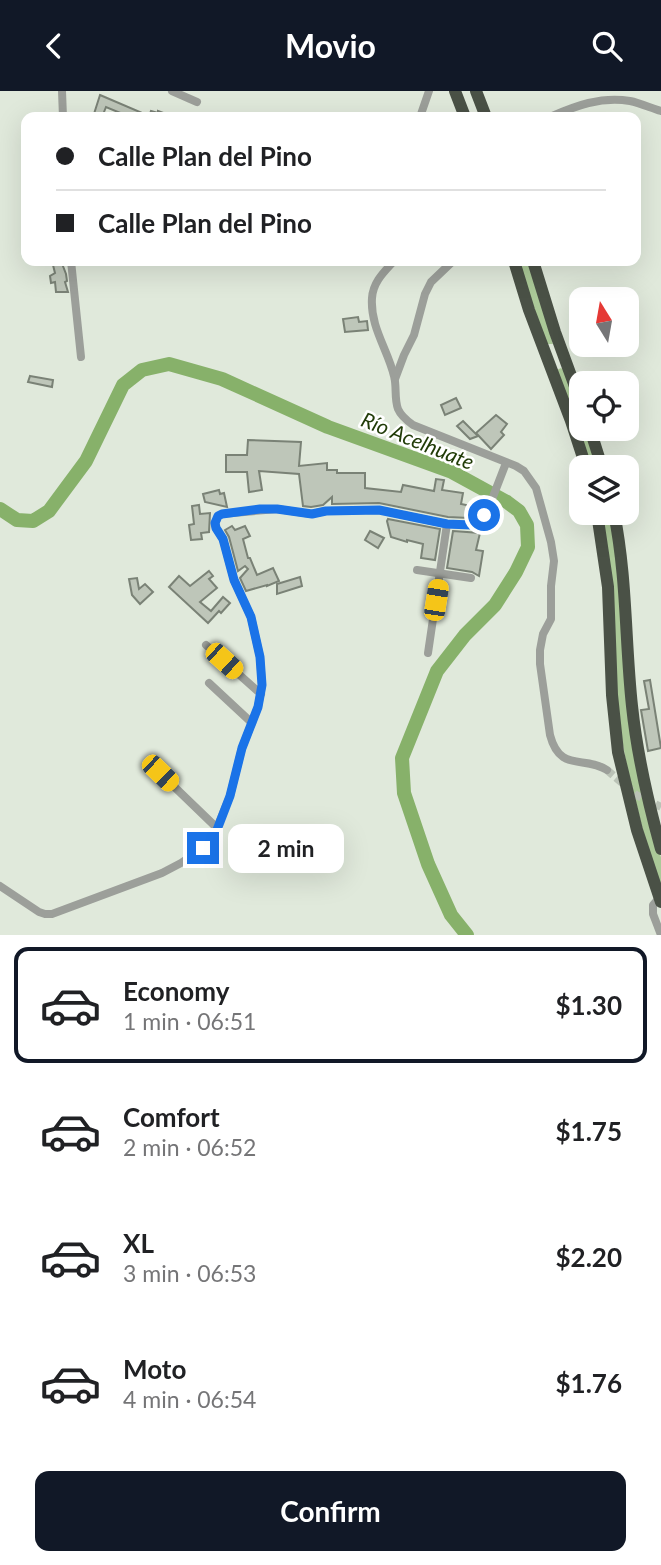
<!DOCTYPE html>
<html lang="en">
<head>
<meta charset="utf-8">
<style>
	body { margin:0; font-family:Lato,sans-serif; background:#f2f2f2; color:#202124; height:100vh; display:flex; flex-direction:column; font-size:26px; white-space:nowrap }
	* { box-sizing:border-box; margin:0 }
	p { font-size:23px; color:#757577 }
	.icon { flex:none; width:38px; height:38px; fill:none; stroke:currentColor; stroke-width:2; stroke-linecap:round; stroke-linejoin:round }
	.map { position:relative; height:844px; overflow:hidden }
	.side { display:flex; flex-direction:column; background:#fff; flex:1 }
	.side>* { flex:none }
	.top-card { position:absolute; left:21px; top:21px; width:620px; height:154px; border-radius:14px; box-shadow:0 7px 28px #0002; display:grid; align-content:center; height:154px; padding:0 35px; background:#fff }
	.needle { width:46px; rotate:349deg }
	.controls { position:absolute; left:569px; top:196px; display:grid; gap:14px }
	.controls a { display:grid; place-items:center; width:70px; height:70px; border-radius:14px; background:#fff; box-shadow:0 7px 28px #0002; font-size:35px }
	.end { position:absolute; width:32px; height:32px; margin:-16px; border:9px solid #1a73e8; background:#fff; box-shadow:0 0 0 4px #fff }
	.from { border-radius:50% }
	.bubble { position:absolute; height:49px; border-radius:14px; background:#fff; box-shadow:0 7px 28px #0002; font-size:23px; font-weight:700; line-height:49px; text-align:center }
	.car { position:absolute; width:21px; height:42px; margin:-21px -10px; border-radius:9px; box-shadow:0 0 5px 2px #0007; background:linear-gradient(#f5c518 24%,#345 0 40%,#f5c518 0 76%,#345 0 86%,#f5c518 0) }
	.top-card b { display:flex; align-items:center; gap:24px; height:66px; font-size:26px }
	.top-card b+b { border-top:2px solid #e0e0e0 }
	.top-card i { width:18px; height:18px; background:#202124 }
	ul { padding:12px 0 0; list-style:none }
	li { display:flex; align-items:center; gap:21px; height:116px; margin:0 14px 10px; padding:0 21px; border:4px solid transparent; border-radius:14px }
	li div { flex:1 }
	li b { display:block; font-size:26px }
	li em { font-style:normal; font-weight:700 }
	li.active { border-color:#111827 }
	li>.icon { width:63px; height:63px; stroke-width:1.5 }
	.action { display:flex; gap:14px; margin-top:auto; padding:14px 35px }
	.action a { flex:1; height:80px; border-radius:14px; background:#111827; color:#fff; font-size:28px; font-weight:700; line-height:80px; text-align:center }
	header { display:flex; justify-content:space-between; align-items:center; height:91px; padding:0 35px; background:#111827; color:#fff; font-size:32px; font-weight:700 }
	.map>svg:first-child { display:block }
</style>
</head>
<body>
<header><svg class="icon" aria-label="back" viewBox="0 0 24 24"><path d="M15 5l-7 7 7 7"/></svg>Movio<svg class="icon" aria-label="search" viewBox="0 0 24 24"><circle cx="10" cy="10" r="6"/><path d="M15 15l6 6"/></svg></header>
<div class="map">
<svg width="661" height="844" viewBox="0 0 661 844">
	<rect width="100%" height="100%" fill="#e0e9db"/>
	<!-- green -->
	<g fill="#abc998">
		<polygon points="517,170 528,170 553,253 546,253"/>
		<polygon points="561,277 566,281 581,324 581,338 586,338 599,376 590,376 557,279"/>
		<polygon points="600,422 610,422 649,731 661,766 661,799 654,783 627,676 621,643"/>
	</g>
	<g fill="none" stroke-linecap="round" stroke-linejoin="round">
		<!-- river -->
		<polyline stroke="#87b16a" stroke-width="14" points="0,418 17,429 33,430 49,420 86,370 123,294 142,279 169,273 222,288 328,336 452,381 507,411 519,420 527,434 528,456 516,481 495,514 465,544 437,580 402,667 404,702 428,773 451,824 467,844"/>
	</g>
	<!-- building -->
	<g fill="#bec6b9" stroke="#7a8276" stroke-width="2">
		<polygon points="100,4 149,25 151,20 158,22 158,20 174,26 130,26 106,16 102,26 93,26"/>
		<polygon points="52,170 61,170 66,183 67,190 65,191 68,201 56,201 55,191 51,192 50,185 55,182"/>
		<polygon points="358,226 359,231 367,230 368,239 345,241 343,228"/>
		<polygon points="30,285 53,289 52,296 28,291"/>
		<polygon points="456,307 461,317 445,324 441,314"/>
		<polygon points="496,324 507,333 501,341 504,344 491,358 476,342"/>
		<polygon points="463,330 478,345 470,348 457,335"/>
		<polygon points="248,349 301,351 299,375 327,372 327,379 337,379 337,382 365,382 365,397 401,401 403,394 434,400 436,388 444,389 442,399 463,402 461,413 476,416 474,425 469,427 448,426 379,412 332,413 332,406 323,414 311,416 303,415 299,383 259,380 262,399 249,401 247,381 226,381 226,364 247,364"/>
		<polygon points="219,399 220,403 224,402 227,416 205,411 203,403"/>
		<polygon points="199,414 200,423 210,422 209,441 201,442 202,448 191,449 189,434 194,433 192,415"/>
		<polygon points="388,428 440,438 435,469 421,467 423,453 407,449 407,451 391,446 387,430"/>
		<polygon points="232,435 235,439 245,435 250,445 243,448 248,467 250,467 257,484 273,477 279,490 267,495 267,494 246,500 240,487 248,478 245,475 238,480 229,446 225,439"/>
		<polygon points="370,440 384,447 378,457 365,449"/>
		<polygon points="453,440 480,442 476,459 483,460 479,485 472,481 447,477"/>
		<polygon points="209,480 213,485 209,488 217,497 200,511 211,520 223,506 230,512 221,522 219,520 208,532 169,496 179,485 190,495"/>
		<polygon points="300,486 302,495 277,503 277,493"/>
		<polygon points="137,487 139,498 145,493 153,501 140,513 132,504 129,488"/>
		<polygon points="650,589 661,657 648,660 641,619 649,618 644,590"/>
	</g>
	<g fill="none" stroke-linecap="round" stroke-linejoin="round">
		<!-- minor-tunnel -->
		<polyline stroke="#bac2b6" stroke-width="8" stroke-dasharray="8 4" stroke-linecap="butt" points="607,679 636,704 661,716"/>
		<!-- minor -->
		<g stroke="#9c9f9a" stroke-width="8">
			<polyline points="62,0 63,26"/>
			<polyline points="172,0 197,11"/>
			<polyline points="420,26 429,0"/>
			<path d="M550 26C575 15 601 5 630 10 640 12 651 17 661 20"/>
			<polyline points="71,170 81,266"/>
			<path d="M394 170C384 181 373 191 372 207 370 236 388 259 394 285 397 296 394 307 398 318 401 325 406 329 413 334L516 375 524 380 536 397 551 451 554 470 551 495V528L543 543 540 559V573L550 644C560 682 584 664 607 679"/>
			<polyline points="395,288 404,264 414,244 425,203 431,191 453,170"/>
			<polyline points="417,479 471,487"/>
			<polyline points="206,554 261,603"/>
			<polyline points="428,562 447,433"/>
			<polyline points="209,592 252,632"/>
			<polyline points="160,682 217,737"/>
			<polyline points="0,795 39,821 45,823 52,823 162,782 181,772 203,757 214,744 230,705 242,657 258,616 262,594 260,566 251,526 234,489 223,448 216,437 215,433 218,425 222,423 277,418 311,423 326,420 379,419 447,433 471,434 481,428 489,416 506,372"/>
			<polyline points="659,807 653,814 653,823 661,844"/>
		</g>
		<!-- highway -->
		<g stroke="#4a5146" stroke-width="12">
			<polyline points="455,0 465,26"/>
			<polyline points="476,0 486,26"/>
			<polyline points="514,170 529,219 571,330 586,376"/>
			<polyline points="533,170 555,241 581,312"/>
			<polyline points="590,338 602,376"/>
			<polyline points="597,422 608,496 612,604 618,661 637,739 661,811"/>
			<path d="M614 422C627 486 625 550 632 615 637 663 648 711 661 758"/>
		</g>
	</g>
	<g fill="none" stroke-linecap="round" stroke-linejoin="round">
		<!-- route -->
		<polyline stroke="#1a73e8" stroke-width="9" points="203,757 215,744 230,705 242,657 258,616 262,594 260,566 251,526 234,489 223,448 216,437 215,432 218,425 222,423 260,418 277,418 312,423 326,420 379,419 447,433 471,434 481,428 484,424"/>
	</g>
	<g text-anchor="middle" dominant-baseline="central" stroke-width="5" stroke-linejoin="round" paint-order="stroke">
		<!-- water labels -->
		<g font-size="21" font-style="italic" fill="#213c08" stroke="#fff">
			<text transform="translate(418 349) rotate(22)">Río Acelhuate</text>
		</g>
	</g>
</svg>
<div class="controls">
<a><svg class="needle" viewBox="-14 -14 28 28"><path d="M0-13l5 13h-10z" fill="#e53935"/><path d="M0 13l5-13h-10z" fill="#757577"/></svg></a>
<a><svg class="icon" aria-label="locate" viewBox="0 0 24 24"><circle cx="12" cy="12" r="6"/><path d="M12 2v4M12 18v4M2 12h4M18 12h4"/></svg></a>
<a><svg class="icon" aria-label="layers" viewBox="0 0 24 24"><path d="M12 4l9 5-9 5-9-5zM3 14l9 5 9-5"/></svg></a>
</div>
<i class="end from" style="left:484px;top:424px"></i>
<i class="end" style="left:203px;top:757px"></i>
<div class="bubble" style="left:228px;top:733px;width:116px">2 min</div>
<i class="car" style="left:436px;top:509px;rotate:9deg"></i>
<i class="car" style="left:224px;top:570px;rotate:132deg"></i>
<i class="car" style="left:160px;top:682px;rotate:134deg"></i>
<div class="top-card">
<b><i class="from"></i>Calle Plan del Pino</b>
<b><i></i>Calle Plan del Pino</b>
</div>
</div>
<section class="side">
<ul>
<li class="active"><svg class="icon" aria-label="car" viewBox="0 0 24 24"><path d="M5 17H2v-5l4-1 3-4h7l3 4 3 1v5h-3M9 17h6M6 11h13"/><circle cx="7" cy="17" r="2"/><circle cx="17" cy="17" r="2"/></svg><div><b>Economy</b><p>1 min · 06:51</p></div><em>$1.30</em></li>
<li><svg class="icon" aria-label="car" viewBox="0 0 24 24"><path d="M5 17H2v-5l4-1 3-4h7l3 4 3 1v5h-3M9 17h6M6 11h13"/><circle cx="7" cy="17" r="2"/><circle cx="17" cy="17" r="2"/></svg><div><b>Comfort</b><p>2 min · 06:52</p></div><em>$1.75</em></li>
<li><svg class="icon" aria-label="car" viewBox="0 0 24 24"><path d="M5 17H2v-5l4-1 3-4h7l3 4 3 1v5h-3M9 17h6M6 11h13"/><circle cx="7" cy="17" r="2"/><circle cx="17" cy="17" r="2"/></svg><div><b>XL</b><p>3 min · 06:53</p></div><em>$2.20</em></li>
<li><svg class="icon" aria-label="car" viewBox="0 0 24 24"><path d="M5 17H2v-5l4-1 3-4h7l3 4 3 1v5h-3M9 17h6M6 11h13"/><circle cx="7" cy="17" r="2"/><circle cx="17" cy="17" r="2"/></svg><div><b>Moto</b><p>4 min · 06:54</p></div><em>$1.76</em></li>
</ul>
<div class="action"><a>Confirm</a></div>
</section>
</body>
</html>
